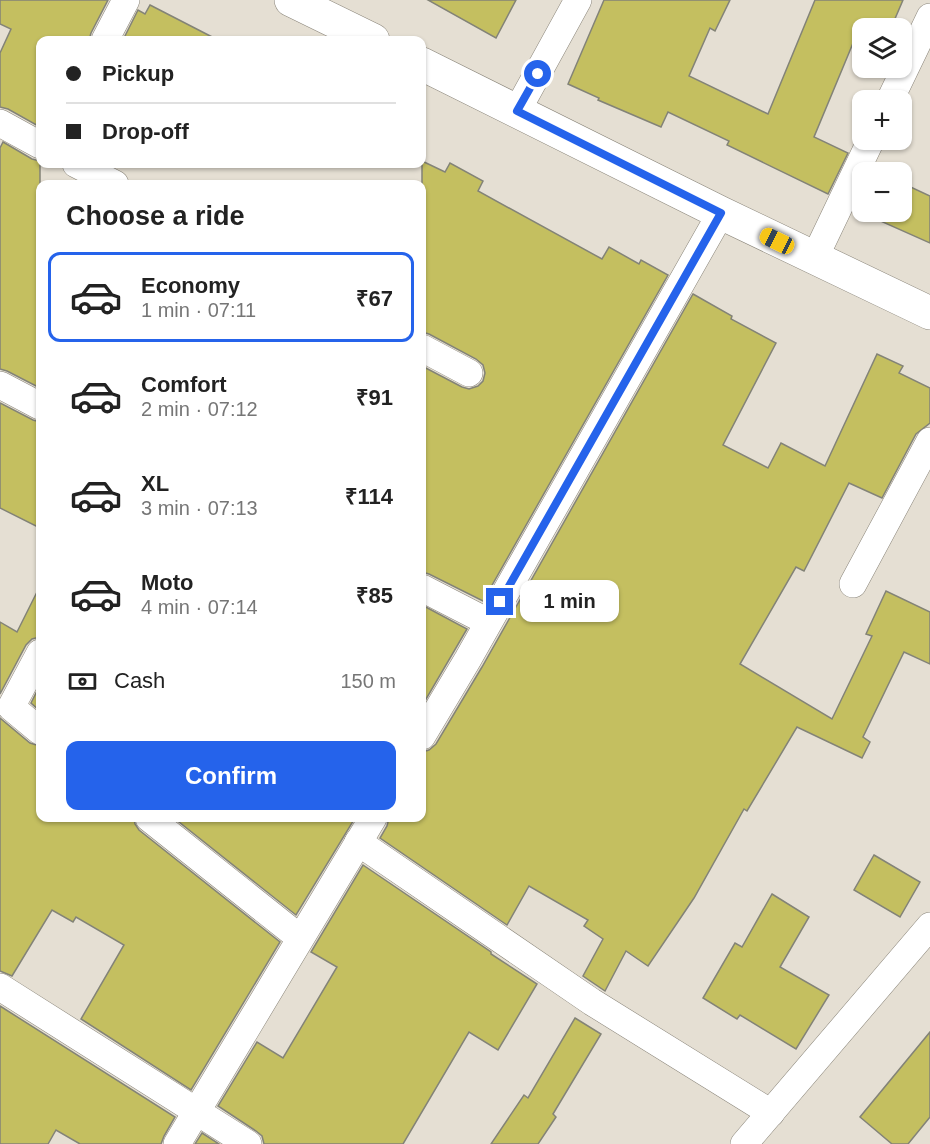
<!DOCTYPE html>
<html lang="en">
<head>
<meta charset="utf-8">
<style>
	body { margin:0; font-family:Helvetica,sans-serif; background:#f2f2f2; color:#222; height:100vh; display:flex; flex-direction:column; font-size:22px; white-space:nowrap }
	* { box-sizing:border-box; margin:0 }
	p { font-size:20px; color:#767676 }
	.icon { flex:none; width:33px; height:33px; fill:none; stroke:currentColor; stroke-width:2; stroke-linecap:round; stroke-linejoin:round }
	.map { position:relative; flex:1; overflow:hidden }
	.drawer { position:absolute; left:36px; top:180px; width:390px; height:642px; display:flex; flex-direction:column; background:#fff; border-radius:12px; box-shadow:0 2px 4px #0004 }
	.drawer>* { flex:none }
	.guide { position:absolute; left:36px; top:36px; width:390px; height:132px; border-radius:12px; box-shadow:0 2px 4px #0004; display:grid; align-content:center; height:132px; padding:0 30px; background:#fff }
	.controls { position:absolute; left:852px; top:18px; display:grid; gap:12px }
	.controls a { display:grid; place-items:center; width:60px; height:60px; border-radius:12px; background:#fff; box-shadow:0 2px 4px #0004; font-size:30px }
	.end { position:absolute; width:27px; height:27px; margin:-14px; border:8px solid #2563eb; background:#fff; box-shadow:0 0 0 3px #fff }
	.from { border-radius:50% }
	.bubble { position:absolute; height:42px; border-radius:12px; background:#fff; box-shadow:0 2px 4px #0004; font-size:20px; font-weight:800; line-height:42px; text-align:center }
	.car { position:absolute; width:18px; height:36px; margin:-18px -9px; border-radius:8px; box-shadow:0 0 4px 2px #0007; background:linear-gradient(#f5c518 24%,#345 0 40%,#f5c518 0 76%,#345 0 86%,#f5c518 0) }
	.guide b { display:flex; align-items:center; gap:21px; height:57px; font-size:22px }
	.guide b+b { border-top:2px solid #e0e0e0 }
	.guide i { width:15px; height:15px; background:#222 }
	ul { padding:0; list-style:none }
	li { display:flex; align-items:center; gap:18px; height:90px; margin:0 12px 9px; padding:0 18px; border:3px solid transparent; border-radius:12px }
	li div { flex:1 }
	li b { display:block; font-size:22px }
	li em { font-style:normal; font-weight:800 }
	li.current { border-color:#2563eb }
	li>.icon { width:54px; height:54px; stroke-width:1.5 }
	h2 { padding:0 30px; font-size:27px; line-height:72px }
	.pay { display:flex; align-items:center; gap:15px; height:66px; padding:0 30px; font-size:22px }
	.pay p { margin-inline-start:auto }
	.button { display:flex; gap:12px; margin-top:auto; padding:12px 30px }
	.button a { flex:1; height:69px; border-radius:12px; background:#2563eb; color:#fff; font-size:24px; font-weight:800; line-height:69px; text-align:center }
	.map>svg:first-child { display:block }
</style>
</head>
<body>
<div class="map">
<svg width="930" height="1144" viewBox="0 0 930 1144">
	<rect width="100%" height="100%" fill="#e5dfd3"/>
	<!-- building -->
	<g fill="#c4bf60" stroke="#838377" stroke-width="1.5">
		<polygon points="0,0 108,0 91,33 89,40 40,40 40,127 8,109 0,107 0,53 11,29 0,24"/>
		<polygon points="428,0 516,0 496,38"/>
		<polygon points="604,0 730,0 715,31 710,28 689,76 768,114 815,0 903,0 891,28 862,28 862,39 856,36 814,137 848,153 828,194 727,145 729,141 668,112 661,127 598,100 599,98 568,84"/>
		<polygon points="150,5 218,40 123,40 138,10 145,14"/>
		<polygon points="3,142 32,159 40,161 40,388 7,371 0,369 0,148"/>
		<polygon points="422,161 445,172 450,163 483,181 478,191 602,259 609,247 639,264 641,260 668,275 483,601 429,574 422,572 422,366 462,387 469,389 478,386 483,381 485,373 483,365 476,359 429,334 422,332"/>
		<polygon points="902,183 930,196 930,243 867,215 869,212 902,212"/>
		<polygon points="693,294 732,316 731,319 776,343 723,445 768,468 781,443 825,466 877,354 903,366 899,373 930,388 930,423 916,434 882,498 849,483 804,571 796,567 740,664 832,719 872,636 866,634 886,591 930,612 930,664 904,652 863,737 870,742 862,758 797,727 747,811 744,809 694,898 648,966 626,951 605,991 583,976 603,939 584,926 588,920 529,886 507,925 380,838 387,826 389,818 422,818 422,752 429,750 436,744 482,667"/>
		<polygon points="0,403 33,420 40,422 40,528 0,508"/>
		<polygon points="40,586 40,637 32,639 26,645 0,694 0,622 17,632"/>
		<polygon points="422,605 467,629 422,706"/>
		<polygon points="40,685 40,711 31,703"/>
		<polygon points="0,718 30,743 40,746 40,818 134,818 135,824 139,830 280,942 191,1090 81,1019 124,945 76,917 73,922 52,910 12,976 0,971"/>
		<polygon points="174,818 355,818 296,915"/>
		<polygon points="874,855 920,882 900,917 854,890"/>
		<polygon points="363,865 491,952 491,954 537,984 498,1050 469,1032 403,1144 264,1144 262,1136 256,1131 218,1106 257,1042 283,1058 337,967 311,952"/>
		<polygon points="772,894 809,917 780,967 829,995 796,1049 740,1015 737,1019 703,998 735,943 742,947"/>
		<polygon points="0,1006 175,1117 164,1136 161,1144 80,1144 56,1130 48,1144 0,1144"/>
		<polygon points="575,1018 601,1034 553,1114 556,1117 538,1144 491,1144 524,1095 528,1098"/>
		<polygon points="930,1032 930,1117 908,1144 892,1144 860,1117"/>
		<polygon points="202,1133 219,1144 195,1144"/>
	</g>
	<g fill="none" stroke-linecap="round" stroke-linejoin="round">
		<!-- street casing -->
		<g stroke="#8a857a" stroke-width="28">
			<g id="street">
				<polyline points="105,40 126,0"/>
				<polyline points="890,100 930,17"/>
				<polyline points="517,111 578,0"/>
				<polyline points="0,123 40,145"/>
				<polyline points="76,164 115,184"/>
				<polyline points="814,259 871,140"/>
				<polyline points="422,348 469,373"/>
				<polyline points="0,385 40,406"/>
				<polyline points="853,584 930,441"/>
				<polyline points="422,588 488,622"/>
				<polyline points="40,653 11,707 40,731"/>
				<polyline points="422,736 468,659 721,213"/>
				<polyline points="149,818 300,938"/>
				<polyline points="358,842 592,1002 771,1113"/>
				<polyline points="0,987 248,1144"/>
				<polyline points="177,1144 373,818"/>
				<polyline points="744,1144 930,926"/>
			</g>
		</g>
		<!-- primary casing -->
		<g stroke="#8a857a" stroke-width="34">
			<g id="primary">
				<polyline points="291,0 373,40"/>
				<polyline points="422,64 721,213 930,313"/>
			</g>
		</g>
		<!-- street -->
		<use href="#street" stroke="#fff" stroke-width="27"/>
		<!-- primary -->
		<use href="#primary" stroke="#fff" stroke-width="33"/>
	</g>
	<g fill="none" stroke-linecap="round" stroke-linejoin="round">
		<!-- route -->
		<polyline stroke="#2563eb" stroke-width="8" points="500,602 721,213 517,111 538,74"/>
	</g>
</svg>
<div class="controls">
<a><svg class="icon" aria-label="layers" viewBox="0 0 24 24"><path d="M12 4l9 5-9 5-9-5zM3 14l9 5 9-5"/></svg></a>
<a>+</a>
<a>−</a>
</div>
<i class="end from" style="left:538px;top:74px"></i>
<i class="end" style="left:500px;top:602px"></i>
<div class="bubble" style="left:520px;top:580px;width:99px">1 min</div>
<i class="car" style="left:777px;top:241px;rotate:296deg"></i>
<div class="guide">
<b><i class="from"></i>Pickup</b>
<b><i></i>Drop-off</b>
</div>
<section class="drawer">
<h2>Choose a ride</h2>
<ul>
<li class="current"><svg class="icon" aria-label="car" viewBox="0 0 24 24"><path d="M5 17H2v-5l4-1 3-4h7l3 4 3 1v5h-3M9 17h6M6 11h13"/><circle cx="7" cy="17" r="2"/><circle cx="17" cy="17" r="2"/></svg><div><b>Economy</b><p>1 min · 07:11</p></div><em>₹67</em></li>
<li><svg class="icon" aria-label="car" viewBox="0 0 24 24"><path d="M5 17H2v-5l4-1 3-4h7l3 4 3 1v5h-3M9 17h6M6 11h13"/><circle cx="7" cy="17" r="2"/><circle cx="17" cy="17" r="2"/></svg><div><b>Comfort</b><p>2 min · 07:12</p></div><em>₹91</em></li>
<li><svg class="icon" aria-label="car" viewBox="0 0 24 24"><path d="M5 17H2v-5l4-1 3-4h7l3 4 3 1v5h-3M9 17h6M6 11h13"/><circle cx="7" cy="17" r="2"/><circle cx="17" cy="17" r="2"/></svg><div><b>XL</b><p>3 min · 07:13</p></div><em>₹114</em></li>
<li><svg class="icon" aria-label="car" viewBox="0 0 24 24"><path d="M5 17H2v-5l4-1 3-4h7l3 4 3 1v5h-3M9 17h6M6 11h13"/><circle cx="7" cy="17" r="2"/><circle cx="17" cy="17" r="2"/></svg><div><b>Moto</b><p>4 min · 07:14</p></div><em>₹85</em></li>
</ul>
<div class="pay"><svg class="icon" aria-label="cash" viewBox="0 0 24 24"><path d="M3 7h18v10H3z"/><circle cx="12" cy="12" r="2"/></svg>Cash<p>150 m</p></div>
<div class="button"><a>Confirm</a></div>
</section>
</div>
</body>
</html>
